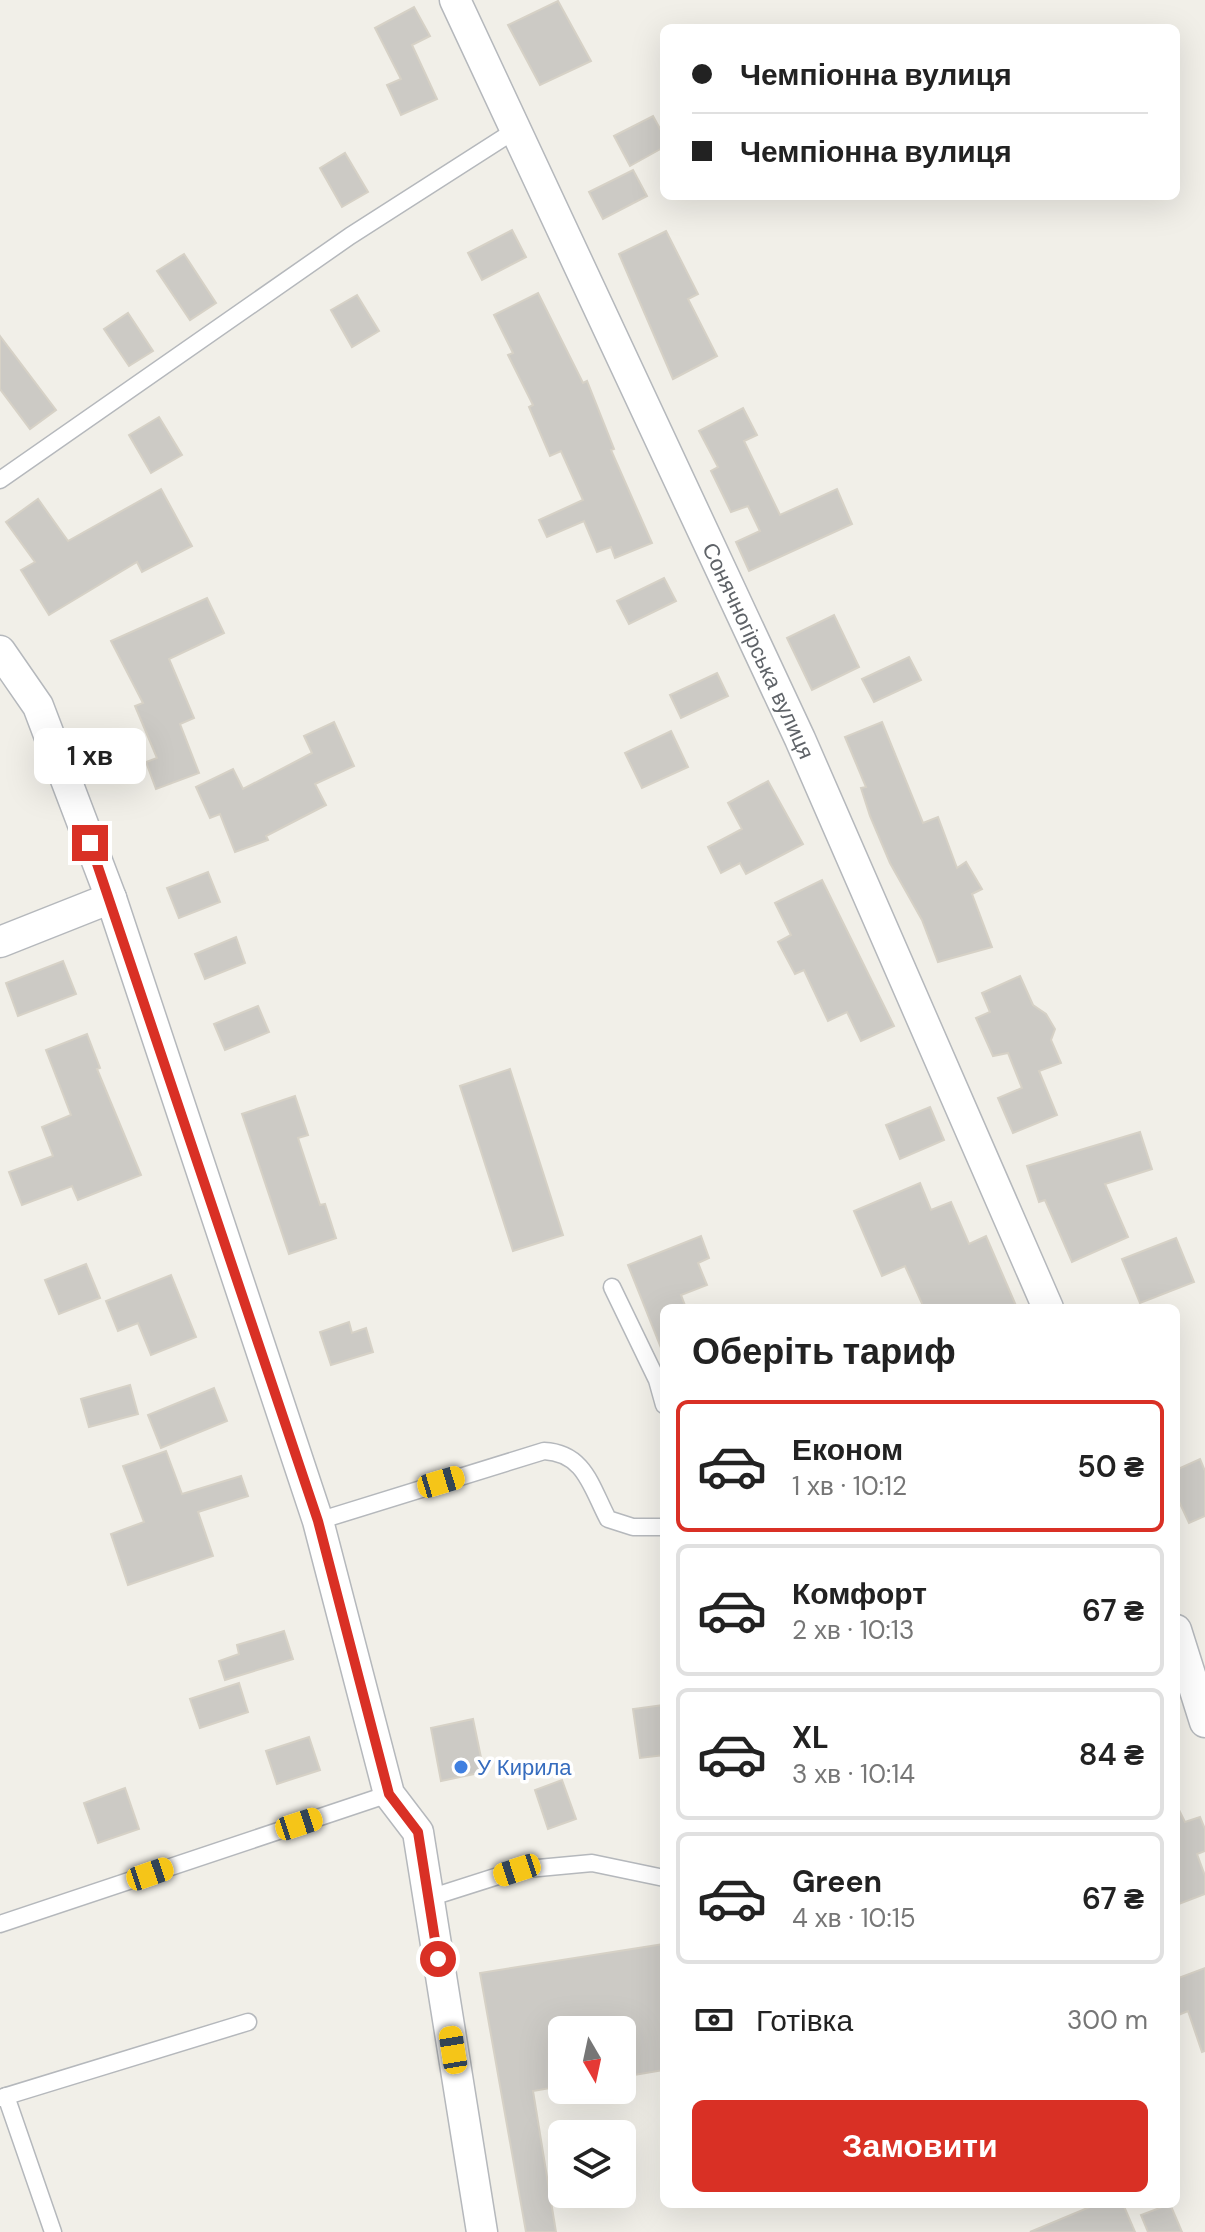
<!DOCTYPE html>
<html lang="uk">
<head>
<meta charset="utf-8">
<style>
	body { margin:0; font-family:"DM Sans",sans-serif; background:#f6f6f6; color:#222; height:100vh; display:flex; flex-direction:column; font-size:30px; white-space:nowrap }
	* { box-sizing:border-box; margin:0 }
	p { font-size:26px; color:#767676 }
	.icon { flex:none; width:44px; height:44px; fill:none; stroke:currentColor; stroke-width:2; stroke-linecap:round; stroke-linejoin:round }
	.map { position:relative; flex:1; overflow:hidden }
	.drawer { position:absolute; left:660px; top:1304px; width:520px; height:904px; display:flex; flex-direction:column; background:#fff; border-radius:12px; box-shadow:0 8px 32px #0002 }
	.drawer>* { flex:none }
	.top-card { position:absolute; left:660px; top:24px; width:520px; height:176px; border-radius:12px; box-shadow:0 8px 32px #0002; display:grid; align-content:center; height:176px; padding:0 32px; background:#fff }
	.needle { width:52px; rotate:171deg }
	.controls { position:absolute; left:548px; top:2016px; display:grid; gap:16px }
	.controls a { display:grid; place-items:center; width:88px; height:88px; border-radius:12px; background:#fff; box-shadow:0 8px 32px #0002; font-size:40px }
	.end { position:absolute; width:36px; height:36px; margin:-18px; border:10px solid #d93025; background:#fff; box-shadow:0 0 0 4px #fff }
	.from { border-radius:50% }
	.bubble { position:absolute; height:56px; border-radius:12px; background:#fff; box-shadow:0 8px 32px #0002; font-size:26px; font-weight:600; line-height:56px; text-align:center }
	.car { position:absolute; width:24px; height:48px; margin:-24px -12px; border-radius:10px; box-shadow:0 0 6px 2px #0007; background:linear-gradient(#f5c518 24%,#345 0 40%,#f5c518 0 76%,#345 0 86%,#f5c518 0) }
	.top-card b { display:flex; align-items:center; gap:28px; height:76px; font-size:30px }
	.top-card b+b { border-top:2px solid #e0e0e0 }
	.top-card i { width:20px; height:20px; background:#222 }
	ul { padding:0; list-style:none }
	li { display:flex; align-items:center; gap:24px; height:132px; margin:0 16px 12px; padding:0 16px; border:4px solid #e0e0e0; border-radius:12px }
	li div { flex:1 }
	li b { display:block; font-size:30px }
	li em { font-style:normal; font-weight:600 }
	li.selected { border-color:#d93025 }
	li>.icon { width:72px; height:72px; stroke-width:1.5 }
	h2 { padding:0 32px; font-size:36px; line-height:96px }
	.pay { display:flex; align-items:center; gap:20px; height:88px; padding:0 32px; font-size:30px }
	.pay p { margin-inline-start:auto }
	.primary-button { display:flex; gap:16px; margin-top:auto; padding:16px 32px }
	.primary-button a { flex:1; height:92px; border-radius:12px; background:#d93025; color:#fff; font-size:32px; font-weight:600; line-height:92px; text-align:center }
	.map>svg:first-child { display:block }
</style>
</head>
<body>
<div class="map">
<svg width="1205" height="2232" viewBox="0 0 1205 2232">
	<rect width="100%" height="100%" fill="#f1efe8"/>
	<!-- building -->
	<g fill="#cccac5" stroke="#d6d1c6" stroke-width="2">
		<polygon points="558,1 591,61 540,85 508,25"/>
		<polygon points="414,7 430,36 412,45 437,99 401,115 387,85 401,79 375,28"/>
		<polygon points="653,116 664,136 664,147 630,166 614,136"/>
		<polygon points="345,153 368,192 342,207 320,168"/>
		<polygon points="633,170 647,196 603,219 589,192"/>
		<polygon points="512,230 526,257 482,280 468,253"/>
		<polygon points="666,231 698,294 688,299 717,356 673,379 619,254"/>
		<polygon points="184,254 216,303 190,320 157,271"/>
		<polygon points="538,293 583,383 587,381 614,449 611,450 652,543 615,558 611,547 597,552 584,521 547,537 539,520 583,500 561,451 550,456 529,407 533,405 508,355 513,353 494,315"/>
		<polygon points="357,295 379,331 352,347 331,310"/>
		<polygon points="128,313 153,351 129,366 104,329"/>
		<polygon points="0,336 56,410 30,429 0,389"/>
		<polygon points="743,408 757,435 744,441 780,515 837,489 852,524 749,571 736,542 760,531 748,506 731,512 711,471 718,467 699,431"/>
		<polygon points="159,417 182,455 151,473 129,435"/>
		<polygon points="161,489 192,546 142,572 137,562 49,615 21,570 35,562 6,522 38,499 68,541"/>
		<polygon points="664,578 676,601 629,624 617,601"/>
		<polygon points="207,598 224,633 169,659 194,718 180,724 199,773 156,789 146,762 157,758 135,706 143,703 111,641"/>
		<polygon points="834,615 859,667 812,690 787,638"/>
		<polygon points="909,657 921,680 874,702 862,679"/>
		<polygon points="717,673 728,696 681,718 670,695"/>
		<polygon points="334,722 354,766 315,784 326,805 266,836 268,840 235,852 220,814 210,818 196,787 233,769 243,789 312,753 304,736"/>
		<polygon points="882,722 923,823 938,817 957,868 966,862 982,889 972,894 992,947 938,962 922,920 890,863 870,816 861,788 866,787 845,737"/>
		<polygon points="671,731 688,767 642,788 625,753"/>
		<polygon points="768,781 803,844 746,874 740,863 721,873 708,847 742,829 728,803"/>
		<polygon points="208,872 220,902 179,918 167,888"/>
		<polygon points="822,880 894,1026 861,1041 847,1012 828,1021 804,970 795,974 778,942 791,935 775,903"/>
		<polygon points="236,937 245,963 205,979 195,954"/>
		<polygon points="63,961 76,994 18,1016 6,983"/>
		<polygon points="1020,976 1033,1005 1046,1014 1055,1029 1051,1040 1061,1063 1039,1071 1057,1115 1013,1133 998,1098 1022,1088 1008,1053 993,1056 976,1018 990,1012 982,993"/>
		<polygon points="258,1006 269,1032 225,1050 214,1024"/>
		<polygon points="87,1034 100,1068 97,1069 141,1175 78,1200 72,1186 22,1205 9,1172 53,1156 42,1127 71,1115 46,1050"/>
		<polygon points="510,1069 563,1235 513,1251 460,1086"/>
		<polygon points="295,1096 308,1135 298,1138 320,1205 325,1204 336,1238 289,1254 242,1114"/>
		<polygon points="930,1107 944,1140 900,1159 886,1125"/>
		<polygon points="1140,1132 1152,1169 1105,1184 1128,1237 1072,1262 1045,1200 1039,1202 1027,1166"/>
		<polygon points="920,1183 931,1210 951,1202 969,1244 986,1236 1017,1308 924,1308 905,1266 882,1276 854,1211"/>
		<polygon points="701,1236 709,1258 698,1263 707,1285 681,1295 686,1308 664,1308 663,1353 628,1265"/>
		<polygon points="1176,1238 1194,1282 1140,1303 1122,1259"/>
		<polygon points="86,1264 100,1298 59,1314 45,1280"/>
		<polygon points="171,1275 196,1337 151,1355 138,1323 118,1331 106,1301"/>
		<polygon points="349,1322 352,1333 366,1328 373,1352 331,1365 320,1332"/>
		<polygon points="130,1385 138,1414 89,1427 81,1399"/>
		<polygon points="214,1388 227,1421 161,1448 148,1415"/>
		<polygon points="166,1451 182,1494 241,1476 248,1496 198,1512 213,1556 128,1585 111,1534 144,1522 123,1466"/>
		<polygon points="1200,1459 1205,1471 1205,1516 1189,1523 1176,1495 1176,1470"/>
		<polygon points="284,1631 293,1659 225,1680 219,1661 239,1654 237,1645"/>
		<polygon points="239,1683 248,1712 200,1728 190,1699"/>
		<polygon points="664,1705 664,1755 640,1758 633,1709"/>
		<polygon points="473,1719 484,1772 441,1781 431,1728"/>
		<polygon points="309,1737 320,1770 277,1784 266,1751"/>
		<polygon points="562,1780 576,1819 548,1829 535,1790"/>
		<polygon points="125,1788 139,1829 98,1843 84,1803"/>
		<polygon points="1176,1804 1185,1822 1200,1817 1205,1829 1205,1851 1197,1854 1205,1876 1205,1894 1176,1905"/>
		<polygon points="664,1944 664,2070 622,2077 622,2030 562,2030 562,2086 533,2091 556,2232 526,2232 480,1973"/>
		<polygon points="1205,1968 1205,2051 1202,2052 1188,2011 1176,2016 1176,1979"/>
		<polygon points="1097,2204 1123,2204 1135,2232 1030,2232"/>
		<polygon points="1170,2204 1182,2232 1148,2232 1141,2215"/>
	</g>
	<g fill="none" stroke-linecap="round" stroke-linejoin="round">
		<!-- service casing -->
		<g stroke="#b5b8bc" stroke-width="19">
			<g id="service">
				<polyline points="0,480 350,236 514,131"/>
				<polyline points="612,1287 657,1380 664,1405"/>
				<path d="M318 1521 544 1451C585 1453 591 1487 608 1519L633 1527H664"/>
				<polyline points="429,1898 517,1870 592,1863 664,1878"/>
				<polyline points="0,1924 389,1794"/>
				<polyline points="6,2096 53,2232"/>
				<polyline points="0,2098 248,2022"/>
			</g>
		</g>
		<!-- minor casing -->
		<g stroke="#b5b8bc" stroke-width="33">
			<g id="minor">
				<path id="s1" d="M455 0 800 739 1048 1308"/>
				<polyline points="0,651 38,706 111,898 318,1521 389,1794 418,1832 482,2232"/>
				<polyline points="0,942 111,898"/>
				<polyline points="1176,1630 1205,1722"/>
			</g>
		</g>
		<!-- service -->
		<use href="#service" stroke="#fff" stroke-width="16"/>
		<!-- minor -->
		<use href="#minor" stroke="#fff" stroke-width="30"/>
	</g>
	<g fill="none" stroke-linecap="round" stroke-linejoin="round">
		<!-- route -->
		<polyline stroke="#d93025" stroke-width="10" points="90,843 318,1521 389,1794 418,1832 438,1959"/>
	</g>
	<!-- markers -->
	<circle fill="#3f7fe0" stroke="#fff" stroke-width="3" cx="461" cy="1767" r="8"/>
	<g text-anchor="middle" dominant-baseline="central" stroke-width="7" stroke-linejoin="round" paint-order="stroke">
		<!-- street labels -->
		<g font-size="22" fill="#5f6368" stroke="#fff">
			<text stroke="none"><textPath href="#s1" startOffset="718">Сонячногірська вулиця</textPath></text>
		</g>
		<!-- shop labels -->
		<g font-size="22" fill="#366cbe" stroke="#fff" text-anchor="start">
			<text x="477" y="1767">У Кирила</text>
		</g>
	</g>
</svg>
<div class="controls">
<a><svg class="needle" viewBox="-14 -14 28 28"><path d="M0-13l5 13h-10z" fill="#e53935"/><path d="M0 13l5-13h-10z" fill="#767676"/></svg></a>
<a><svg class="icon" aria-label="layers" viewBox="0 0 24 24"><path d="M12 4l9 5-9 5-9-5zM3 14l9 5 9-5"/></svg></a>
</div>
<i class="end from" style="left:438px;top:1959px"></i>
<i class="end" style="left:90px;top:843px"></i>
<div class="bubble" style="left:34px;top:728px;width:112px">1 хв</div>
<i class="car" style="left:441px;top:1482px;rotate:73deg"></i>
<i class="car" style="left:299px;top:1824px;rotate:72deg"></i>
<i class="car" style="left:517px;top:1870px;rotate:252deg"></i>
<i class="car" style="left:150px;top:1874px;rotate:71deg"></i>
<i class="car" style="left:453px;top:2050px;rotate:351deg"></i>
<div class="top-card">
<b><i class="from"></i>Чемпіонна вулиця</b>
<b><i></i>Чемпіонна вулиця</b>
</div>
<section class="drawer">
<h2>Оберіть тариф</h2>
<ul>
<li class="selected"><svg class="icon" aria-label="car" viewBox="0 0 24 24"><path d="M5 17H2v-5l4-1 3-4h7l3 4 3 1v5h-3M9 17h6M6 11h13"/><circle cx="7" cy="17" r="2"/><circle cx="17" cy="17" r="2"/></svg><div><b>Економ</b><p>1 хв · 10:12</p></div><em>50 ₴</em></li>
<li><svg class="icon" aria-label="car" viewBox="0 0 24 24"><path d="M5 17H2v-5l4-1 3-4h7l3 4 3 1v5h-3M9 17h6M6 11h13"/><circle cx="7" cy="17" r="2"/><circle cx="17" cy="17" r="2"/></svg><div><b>Комфорт</b><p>2 хв · 10:13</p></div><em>67 ₴</em></li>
<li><svg class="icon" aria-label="car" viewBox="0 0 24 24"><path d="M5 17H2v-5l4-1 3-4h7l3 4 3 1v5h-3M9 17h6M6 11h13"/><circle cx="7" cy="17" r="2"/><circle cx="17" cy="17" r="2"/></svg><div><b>XL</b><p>3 хв · 10:14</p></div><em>84 ₴</em></li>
<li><svg class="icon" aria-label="car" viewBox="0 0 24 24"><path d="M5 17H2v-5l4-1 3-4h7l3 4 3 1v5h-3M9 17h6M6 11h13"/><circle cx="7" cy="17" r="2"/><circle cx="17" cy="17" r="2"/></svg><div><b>Green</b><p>4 хв · 10:15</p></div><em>67 ₴</em></li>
</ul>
<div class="pay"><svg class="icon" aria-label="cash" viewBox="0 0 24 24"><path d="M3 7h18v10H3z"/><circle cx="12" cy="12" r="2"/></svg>Готівка<p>300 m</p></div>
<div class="primary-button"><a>Замовити</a></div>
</section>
</div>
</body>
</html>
